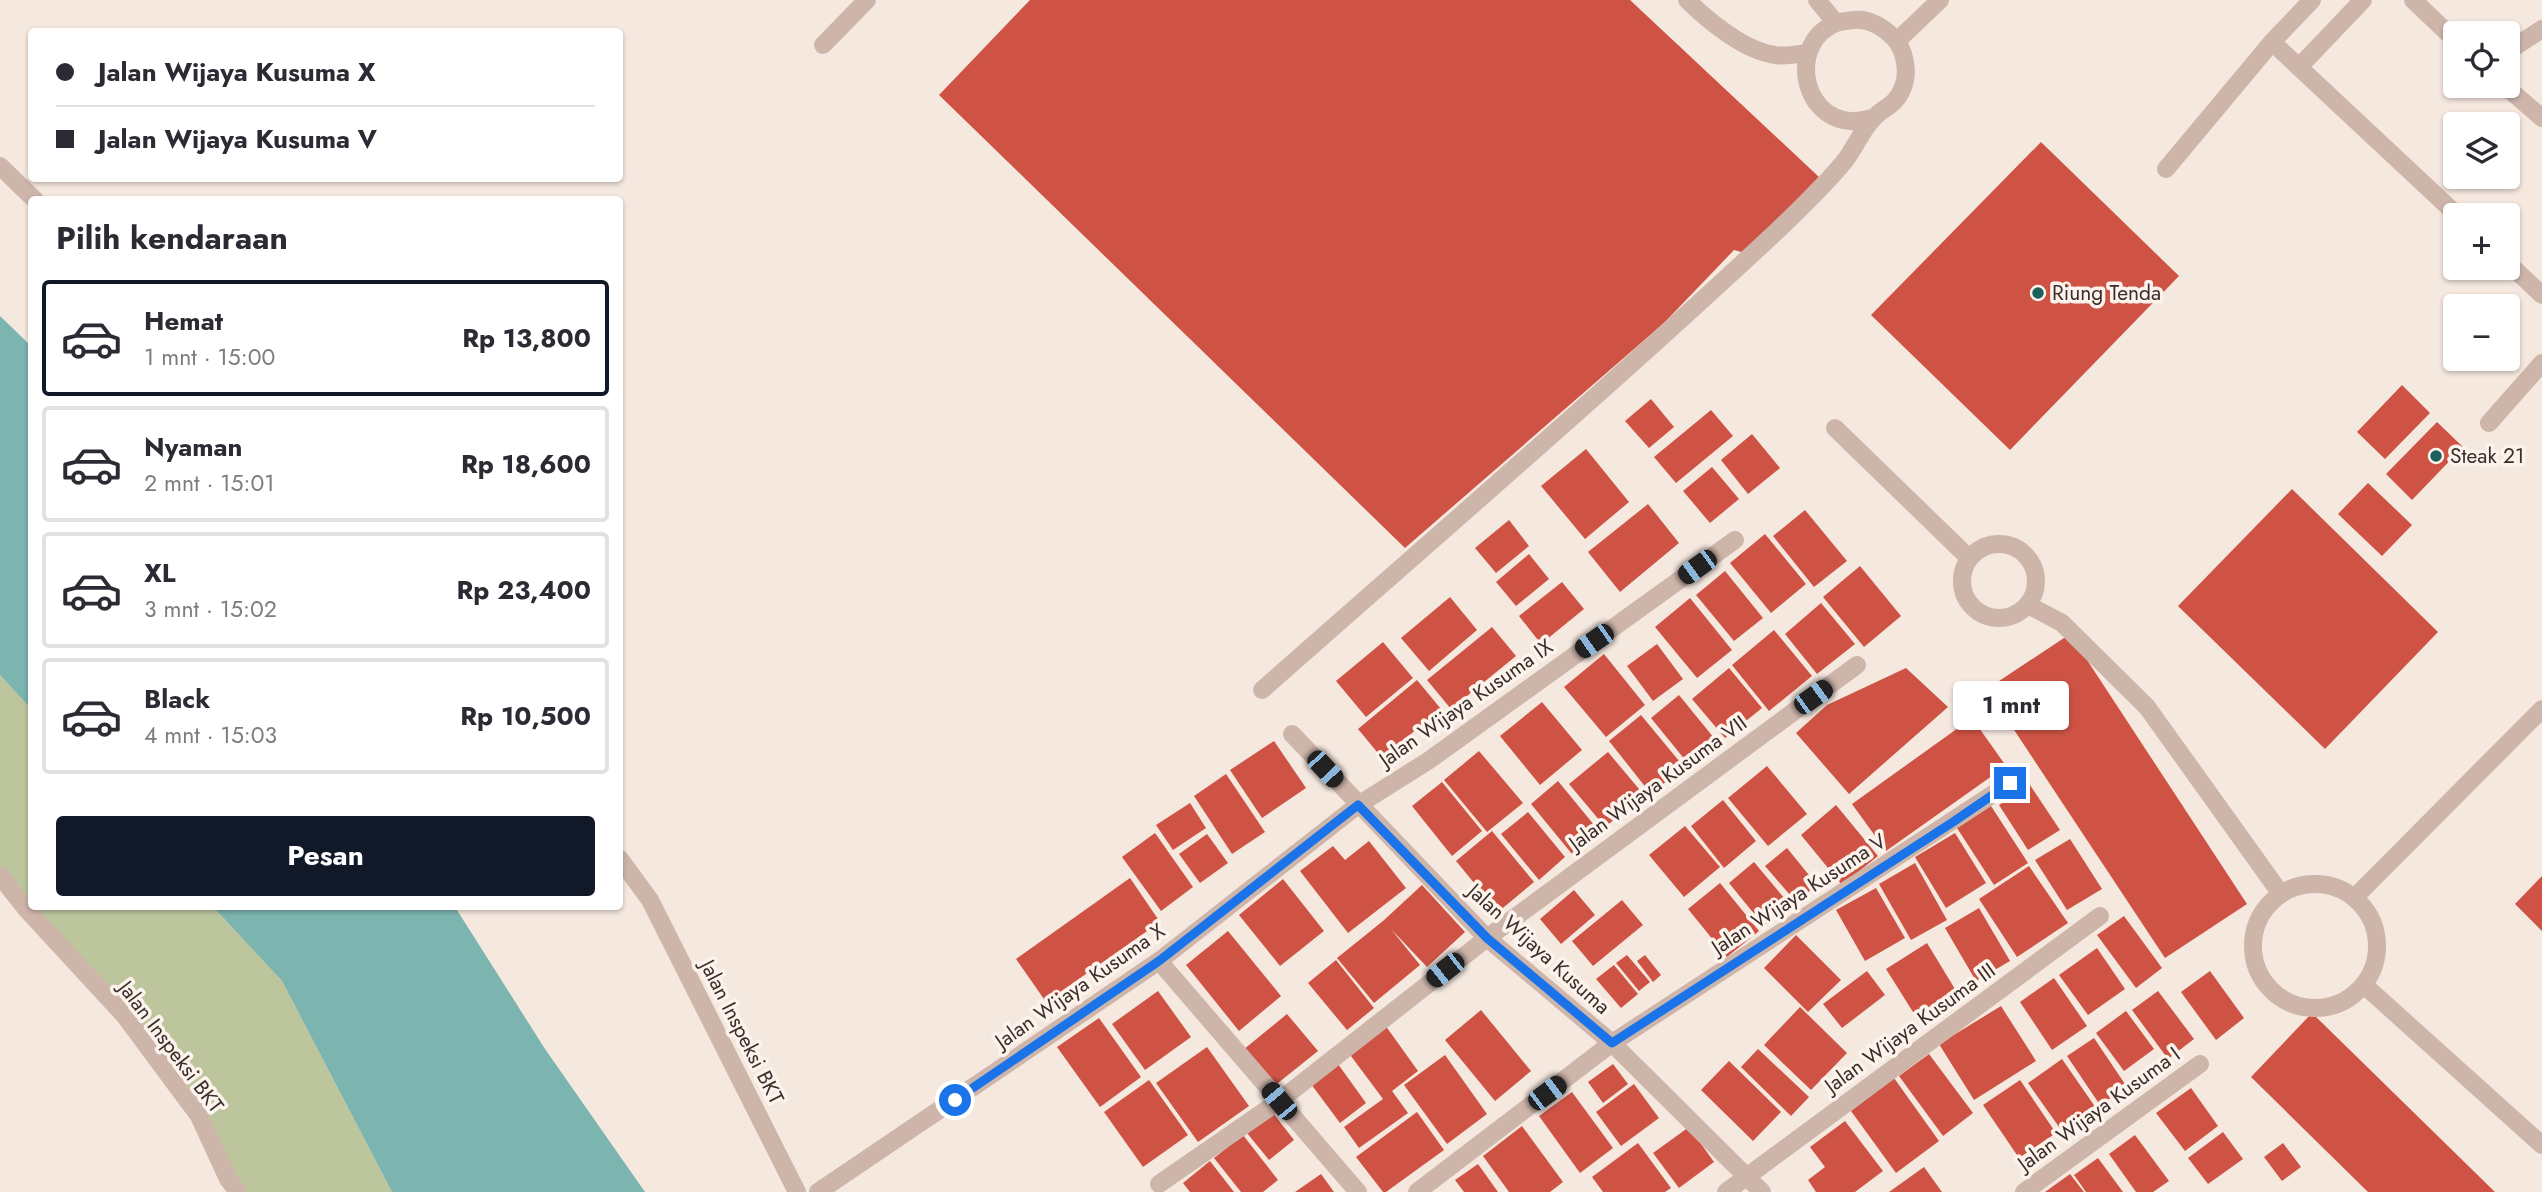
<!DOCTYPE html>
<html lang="id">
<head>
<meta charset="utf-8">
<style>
	body { margin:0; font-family:Jost,sans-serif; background:#f7f7f7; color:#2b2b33; height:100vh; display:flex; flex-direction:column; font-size:26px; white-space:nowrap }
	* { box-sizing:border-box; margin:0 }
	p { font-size:23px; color:#7c7c81 }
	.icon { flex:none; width:38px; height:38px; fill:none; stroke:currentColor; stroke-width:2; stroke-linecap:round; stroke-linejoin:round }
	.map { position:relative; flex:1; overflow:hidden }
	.sheet { position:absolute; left:28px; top:196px; width:595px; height:714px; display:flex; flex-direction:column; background:#fff; border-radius:7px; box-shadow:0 2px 5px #0004 }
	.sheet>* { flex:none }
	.guide { position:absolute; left:28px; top:28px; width:595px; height:154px; border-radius:7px; box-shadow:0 2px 5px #0004; display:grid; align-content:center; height:154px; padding:0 28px; background:#fff }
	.tools { position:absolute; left:2443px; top:21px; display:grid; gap:14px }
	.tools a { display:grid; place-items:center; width:77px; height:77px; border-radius:7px; background:#fff; box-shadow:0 2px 5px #0004; font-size:35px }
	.end { position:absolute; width:32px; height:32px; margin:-16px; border:9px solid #1a73e8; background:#fff; box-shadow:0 0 0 4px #fff }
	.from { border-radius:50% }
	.bubble { position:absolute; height:49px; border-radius:7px; background:#fff; box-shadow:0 2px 5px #0004; font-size:23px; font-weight:700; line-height:49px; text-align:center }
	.car { position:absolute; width:21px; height:42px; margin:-21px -10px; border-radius:9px; box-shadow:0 0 5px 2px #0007; background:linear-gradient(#222 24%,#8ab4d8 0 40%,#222 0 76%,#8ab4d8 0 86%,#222 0) }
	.guide b { display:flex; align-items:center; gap:24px; height:66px; font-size:26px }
	.guide b+b { border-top:2px solid #e1e1e2 }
	.guide i { width:18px; height:18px; background:#2b2b33 }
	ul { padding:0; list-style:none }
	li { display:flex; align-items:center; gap:21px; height:116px; margin:0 14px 10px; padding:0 14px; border:4px solid #e1e1e2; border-radius:7px }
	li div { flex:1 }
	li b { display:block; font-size:26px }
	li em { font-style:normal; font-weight:700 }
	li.on { border-color:#111827 }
	li>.icon { width:63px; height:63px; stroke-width:1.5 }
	h2 { padding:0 28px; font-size:32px; line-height:84px }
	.primary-button { display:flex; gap:14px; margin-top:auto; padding:14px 28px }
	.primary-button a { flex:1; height:80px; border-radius:7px; background:#111827; color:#fff; font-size:28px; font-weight:700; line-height:80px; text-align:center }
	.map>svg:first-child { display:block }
</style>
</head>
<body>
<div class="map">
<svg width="2542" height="1192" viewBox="0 0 2542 1192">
	<rect width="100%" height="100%" fill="#f5e8df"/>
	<!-- green -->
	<polygon fill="#bdc59d" points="0,675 31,709 32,906 213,907 282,981 392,1192 238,1192 199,1116 0,874"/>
	<!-- water -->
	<g fill="#7cb4af">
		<polygon points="0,316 31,346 31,709 0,675"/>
		<polygon points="213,907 455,907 545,1049 645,1192 392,1192 282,981"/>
	</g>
	<!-- building -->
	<g fill="#ce5344">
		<polygon points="1030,0 1630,0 1819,177 1745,253 1734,250 1664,323 1405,548 939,95"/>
		<polygon points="2041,142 2179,276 2010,450 1871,315"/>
		<polygon points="2402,385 2430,413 2385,459 2357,432"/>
		<polygon points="1651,399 1674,427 1649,448 1625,421"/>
		<polygon points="1711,410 1733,436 1676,483 1654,457"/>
		<polygon points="2437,422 2463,447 2412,500 2386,474"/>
		<polygon points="1752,434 1780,468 1748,494 1721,460"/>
		<polygon points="1586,449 1629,502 1585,539 1541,486"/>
		<polygon points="1712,467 1739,499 1710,523 1683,491"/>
		<polygon points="2368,483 2412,525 2382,556 2338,514"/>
		<polygon points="2292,489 2438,632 2325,749 2178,606"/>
		<polygon points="1648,504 1679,543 1620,592 1588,552"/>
		<polygon points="1805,510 1847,561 1814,587 1773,536"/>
		<polygon points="1509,520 1529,546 1496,573 1475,548"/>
		<polygon points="1765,534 1806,584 1771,613 1730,563"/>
		<polygon points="1529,554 1549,579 1516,606 1496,582"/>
		<polygon points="1860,566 1901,616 1864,647 1823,597"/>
		<polygon points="1725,571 1763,618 1734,641 1696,595"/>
		<polygon points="1562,582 1584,609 1541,644 1519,616"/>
		<polygon points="1450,597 1477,630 1429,671 1401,638"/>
		<polygon points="1690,598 1732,650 1697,678 1655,627"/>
		<polygon points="1821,603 1855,644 1817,674 1785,634"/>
		<polygon points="1492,627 1516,656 1451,709 1427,680"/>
		<polygon points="1774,630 1812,676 1769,711 1732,665"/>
		<polygon points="2070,634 2247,904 2165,958 1987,689"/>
		<polygon points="1383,642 1413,678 1366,717 1336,681"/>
		<polygon points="1657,644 1683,679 1653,701 1627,666"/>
		<polygon points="1604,654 1645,705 1606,737 1564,687"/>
		<polygon points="1729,668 1762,708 1725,738 1692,699"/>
		<polygon points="1906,668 1948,707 1849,794 1796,733 1827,705"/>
		<polygon points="1417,680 1441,709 1382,758 1358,729"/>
		<polygon points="1679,695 1714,738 1686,761 1651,718"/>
		<polygon points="1542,702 1582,750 1540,785 1500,736"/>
		<polygon points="1641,715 1684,767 1651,794 1609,741"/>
		<polygon points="1972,718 2006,766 1886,851 1852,804"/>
		<polygon points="1274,741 1306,788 1262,818 1230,770"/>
		<polygon points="1479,751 1523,803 1487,832 1444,780"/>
		<polygon points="1608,752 1644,795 1605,827 1569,784"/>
		<polygon points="1767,766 1807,814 1768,846 1728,798"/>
		<polygon points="1226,774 1265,832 1232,854 1194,796"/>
		<polygon points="1558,781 1599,831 1572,854 1531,804"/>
		<polygon points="1442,782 1482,831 1452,856 1412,806"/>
		<polygon points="2030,785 2060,830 2028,850 1999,805"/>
		<polygon points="1723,800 1756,841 1724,868 1691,826"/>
		<polygon points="1190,803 1206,828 1173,850 1156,825"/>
		<polygon points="1836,805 1878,856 1842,885 1801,835"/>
		<polygon points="1991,806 2028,863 1994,885 1957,828"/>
		<polygon points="1528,812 1565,857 1539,880 1501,834"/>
		<polygon points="1685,826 1720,867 1684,897 1649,855"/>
		<polygon points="1492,831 1534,882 1498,912 1456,861"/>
		<polygon points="1155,833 1193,887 1161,911 1122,857"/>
		<polygon points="1955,833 1986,883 1946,908 1915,857"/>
		<polygon points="1207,834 1228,863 1200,883 1179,854"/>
		<polygon points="2070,839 2102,889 2067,910 2035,860"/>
		<polygon points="1369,841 1406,888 1348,933 1300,871 1333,846 1345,860"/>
		<polygon points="1787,848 1817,885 1796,902 1765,866"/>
		<polygon points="1754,862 1790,905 1764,926 1729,883"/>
		<polygon points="1915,863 1947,920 1911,940 1879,884"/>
		<polygon points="2029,866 2068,923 2017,957 1979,899"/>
		<polygon points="2542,876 2542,931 2515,904"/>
		<polygon points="1130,878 1160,922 1046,1002 1016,959"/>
		<polygon points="1283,879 1324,931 1280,966 1239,915"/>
		<polygon points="1720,883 1759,931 1727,957 1688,909"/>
		<polygon points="1422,885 1465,932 1427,967 1391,929 1420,965 1374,1003 1337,958 1383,921"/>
		<polygon points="1876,888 1905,938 1865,961 1836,910"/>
		<polygon points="1574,890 1595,915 1561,944 1540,919"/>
		<polygon points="1622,900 1643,925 1593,966 1572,941"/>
		<polygon points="1979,908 2010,961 1976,981 1945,928"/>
		<polygon points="2124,916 2162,968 2136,988 2097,935"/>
		<polygon points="1228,931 1281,996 1239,1031 1186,965"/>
		<polygon points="1796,935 1841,980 1808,1012 1764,968"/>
		<polygon points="1927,943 1958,994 1918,1020 1886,969"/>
		<polygon points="2097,948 2125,989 2088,1015 2059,975"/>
		<polygon points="1627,955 1650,982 1639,991 1616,963"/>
		<polygon points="1645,955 1661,975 1653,982 1637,961"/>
		<polygon points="1336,960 1374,1008 1347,1030 1308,983"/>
		<polygon points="1614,965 1638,994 1621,1008 1596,979"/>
		<polygon points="1867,971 1885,995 1842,1028 1823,1004"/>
		<polygon points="2210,971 2244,1018 2216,1040 2181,992"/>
		<polygon points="2054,978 2087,1026 2052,1050 2020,1002"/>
		<polygon points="1158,991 1191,1037 1145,1070 1112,1024"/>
		<polygon points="2158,991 2194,1039 2168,1059 2132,1010"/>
		<polygon points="2001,1006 2036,1061 1974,1100 1939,1044"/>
		<polygon points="1800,1007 1847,1053 1811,1090 1764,1045"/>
		<polygon points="1481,1010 1531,1071 1495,1101 1445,1040"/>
		<polygon points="2126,1011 2154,1049 2124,1071 2096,1033"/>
		<polygon points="2312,1013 2495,1192 2368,1192 2251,1077"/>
		<polygon points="1287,1014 1318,1051 1273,1087 1243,1050"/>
		<polygon points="1099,1018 1141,1077 1100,1107 1057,1047"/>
		<polygon points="1385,1025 1418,1071 1392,1091 1408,1113 1359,1148 1344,1127 1383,1099 1348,1052"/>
		<polygon points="2094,1038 2127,1087 2100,1105 2067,1056"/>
		<polygon points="1207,1047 1249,1106 1198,1142 1156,1083"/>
		<polygon points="1758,1049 1809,1097 1791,1116 1741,1067"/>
		<polygon points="1929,1054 1973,1113 1943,1136 1899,1076"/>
		<polygon points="1445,1055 1487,1114 1447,1144 1404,1085"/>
		<polygon points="2062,1059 2098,1111 2064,1134 2028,1083"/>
		<polygon points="1729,1061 1781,1112 1753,1141 1701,1090"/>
		<polygon points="1338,1064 1366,1103 1340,1123 1311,1084"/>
		<polygon points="1613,1064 1628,1084 1603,1103 1588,1082"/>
		<polygon points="1894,1078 1939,1141 1896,1173 1851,1111"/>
		<polygon points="1149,1080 1188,1135 1143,1167 1104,1112"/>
		<polygon points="2020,1080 2056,1133 2019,1158 1983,1105"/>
		<polygon points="1634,1084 1659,1118 1621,1146 1596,1112"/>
		<polygon points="2191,1088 2218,1126 2185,1151 2156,1113"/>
		<polygon points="1572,1092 1613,1148 1580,1173 1539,1116"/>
		<polygon points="1417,1112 1444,1150 1386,1192 1383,1192 1356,1157"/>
		<polygon points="1273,1113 1294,1140 1269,1160 1247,1133"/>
		<polygon points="1845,1121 1883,1171 1855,1192 1816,1192 1808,1180 1825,1167 1810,1147"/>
		<polygon points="1522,1126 1563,1182 1550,1192 1509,1192 1483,1156"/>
		<polygon points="1689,1127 1714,1162 1679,1188 1653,1153"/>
		<polygon points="2223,1132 2243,1159 2208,1184 2188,1158"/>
		<polygon points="1243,1135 1278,1180 1263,1192 1241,1192 1214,1158"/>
		<polygon points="2135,1135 2169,1181 2153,1192 2136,1192 2109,1154"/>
		<polygon points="1638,1143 1671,1188 1665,1192 1603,1192 1592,1177"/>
		<polygon points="2283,1143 2301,1167 2282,1181 2264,1157"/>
		<polygon points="2098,1158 2123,1192 2086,1192 2074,1175"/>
		<polygon points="1210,1161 1234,1192 1190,1192 1183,1183"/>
		<polygon points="1478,1164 1498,1192 1464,1192 1455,1180"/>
		<polygon points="1924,1167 1942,1192 1889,1192"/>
		<polygon points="1321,1174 1334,1192 1295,1192"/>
		<polygon points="2070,1174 2084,1192 2045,1192"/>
	</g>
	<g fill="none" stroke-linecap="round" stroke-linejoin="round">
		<!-- service -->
		<g stroke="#ceb5aa" stroke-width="18">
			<path d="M1687 0C1708 21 1745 51 1775 55 1786 57 1797 54 1808 53"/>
			<polyline points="1817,0 1836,23"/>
			<polyline points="1897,41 1940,0"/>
			<polyline points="2272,42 2457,215"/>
			<polyline points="823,45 867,0"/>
			<polyline points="2299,67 2363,0"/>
			<polyline points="2166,169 2272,42 2312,0"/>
			<polyline points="2508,263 2542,295"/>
			<polyline points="2489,423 2542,363"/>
			<polyline points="1835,428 1969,558"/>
			<circle cx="1999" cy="581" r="37"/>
			<polyline points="2028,605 2062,623 2147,707 2281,894"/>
			<path d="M1262 690C1435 537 1610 387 1778 230 1801 208 1823 187 1843 163 1854 150 1860 133 1872 120 1883 106 1895 108 1903 87 1909 72 1905 50 1894 38 1883 27 1869 18 1853 20 1848 21 1841 21 1836 23 1789 42 1800 117 1850 121 1857 122 1866 119 1873 118"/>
			<circle cx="2315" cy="946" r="62"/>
			<polyline points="2355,897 2542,709"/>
			<polyline points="2364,985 2542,1145"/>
		</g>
		<!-- minor -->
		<g stroke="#ceb5aa" stroke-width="18">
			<polyline points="1292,734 1487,938 1612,1043 1762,1192"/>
			<polyline points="1159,961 1358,1192"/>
			<polyline points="1159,1184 1279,1101 1487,938 1857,665"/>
			<polyline points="818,1192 1159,961 1358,805 1428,761 1735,540"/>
			<polyline points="1417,1192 1612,1043 2010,783"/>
			<polyline points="1726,1192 2100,916"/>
			<polyline points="2024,1192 2200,1064"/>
		</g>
		<!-- tertiary -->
		<g stroke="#ceb5aa" stroke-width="18">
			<polyline points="2413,0 2455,40"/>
			<polyline points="2508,50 2513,48 2542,29"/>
			<polyline points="2505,86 2542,118"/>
			<polyline points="0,166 35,200"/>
			<polyline points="620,859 650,900 797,1192"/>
			<polyline points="0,876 27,910 124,1015 199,1116 228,1179 238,1192"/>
		</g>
	</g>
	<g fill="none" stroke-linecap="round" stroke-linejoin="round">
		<!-- route -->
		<polyline stroke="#1a73e8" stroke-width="9" points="955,1100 1159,961 1358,805 1487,938 1612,1043 1953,822 2010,783"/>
	</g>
	<!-- markers -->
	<g fill="#1c605c" stroke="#fbf3ec" stroke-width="2.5">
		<circle cx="2038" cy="293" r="7"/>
		<circle cx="2436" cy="456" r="7"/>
	</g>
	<g text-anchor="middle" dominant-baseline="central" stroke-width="7" stroke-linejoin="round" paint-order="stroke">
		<!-- poi labels -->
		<g font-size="21" fill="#3b2d2a" stroke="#fbf3ec" text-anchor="start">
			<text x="2052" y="293">Riung Tenda</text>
			<text x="2450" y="456">Steak 21</text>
		</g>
		<!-- street labels -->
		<g font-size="21" fill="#3b2d2a" stroke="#fbf3ec">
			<text transform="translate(1466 703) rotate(-35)">Jalan Wijaya Kusuma IX</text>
			<text transform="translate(1658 783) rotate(-36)">Jalan Wijaya Kusuma VII</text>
			<text transform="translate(1799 894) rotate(-33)">Jalan Wijaya Kusuma V</text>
			<text transform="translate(1539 949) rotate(42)">Jalan Wijaya Kusuma</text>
			<text transform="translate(1080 986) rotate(-35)">Jalan Wijaya Kusuma X</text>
			<text transform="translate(1910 1028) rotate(-36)">Jalan Wijaya Kusuma III</text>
			<text transform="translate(742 1032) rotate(63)">Jalan Inspeksi BKT</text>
			<text transform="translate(171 1047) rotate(53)">Jalan Inspeksi BKT</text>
			<text transform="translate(2099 1109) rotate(-36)">Jalan Wijaya Kusuma I</text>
		</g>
	</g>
</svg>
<div class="tools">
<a><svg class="icon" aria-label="locate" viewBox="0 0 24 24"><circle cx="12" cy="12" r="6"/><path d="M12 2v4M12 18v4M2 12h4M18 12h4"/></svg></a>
<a><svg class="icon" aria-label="layers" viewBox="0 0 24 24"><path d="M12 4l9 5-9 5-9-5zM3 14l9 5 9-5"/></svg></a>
<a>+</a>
<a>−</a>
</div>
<i class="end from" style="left:955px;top:1100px"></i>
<i class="end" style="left:2010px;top:783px"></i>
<div class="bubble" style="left:1953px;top:681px;width:116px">1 mnt</div>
<i class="car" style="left:1697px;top:567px;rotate:234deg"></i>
<i class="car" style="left:1594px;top:641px;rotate:235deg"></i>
<i class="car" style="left:1813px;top:697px;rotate:54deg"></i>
<i class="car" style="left:1325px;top:769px;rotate:137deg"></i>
<i class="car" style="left:1445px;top:970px;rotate:232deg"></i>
<i class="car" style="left:1547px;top:1093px;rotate:53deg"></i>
<i class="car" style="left:1279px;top:1101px;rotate:320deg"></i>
<div class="guide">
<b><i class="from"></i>Jalan Wijaya Kusuma X</b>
<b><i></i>Jalan Wijaya Kusuma V</b>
</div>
<section class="sheet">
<h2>Pilih kendaraan</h2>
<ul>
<li class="on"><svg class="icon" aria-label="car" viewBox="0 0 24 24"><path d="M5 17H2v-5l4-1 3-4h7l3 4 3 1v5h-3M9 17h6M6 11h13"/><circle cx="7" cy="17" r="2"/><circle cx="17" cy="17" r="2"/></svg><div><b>Hemat</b><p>1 mnt · 15:00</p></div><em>Rp 13,800</em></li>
<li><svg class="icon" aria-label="car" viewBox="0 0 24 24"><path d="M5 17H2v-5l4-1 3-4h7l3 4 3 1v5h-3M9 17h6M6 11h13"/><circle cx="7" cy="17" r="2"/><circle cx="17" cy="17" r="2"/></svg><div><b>Nyaman</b><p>2 mnt · 15:01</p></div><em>Rp 18,600</em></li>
<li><svg class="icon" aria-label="car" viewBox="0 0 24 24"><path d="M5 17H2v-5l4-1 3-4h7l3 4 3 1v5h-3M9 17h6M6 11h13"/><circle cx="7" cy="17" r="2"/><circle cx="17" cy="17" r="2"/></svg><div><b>XL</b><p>3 mnt · 15:02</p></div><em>Rp 23,400</em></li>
<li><svg class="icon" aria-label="car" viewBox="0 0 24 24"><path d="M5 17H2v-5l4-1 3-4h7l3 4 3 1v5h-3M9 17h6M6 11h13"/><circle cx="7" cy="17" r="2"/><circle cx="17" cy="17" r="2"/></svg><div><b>Black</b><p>4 mnt · 15:03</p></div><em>Rp 10,500</em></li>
</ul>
<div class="primary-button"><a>Pesan</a></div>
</section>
</div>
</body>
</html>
